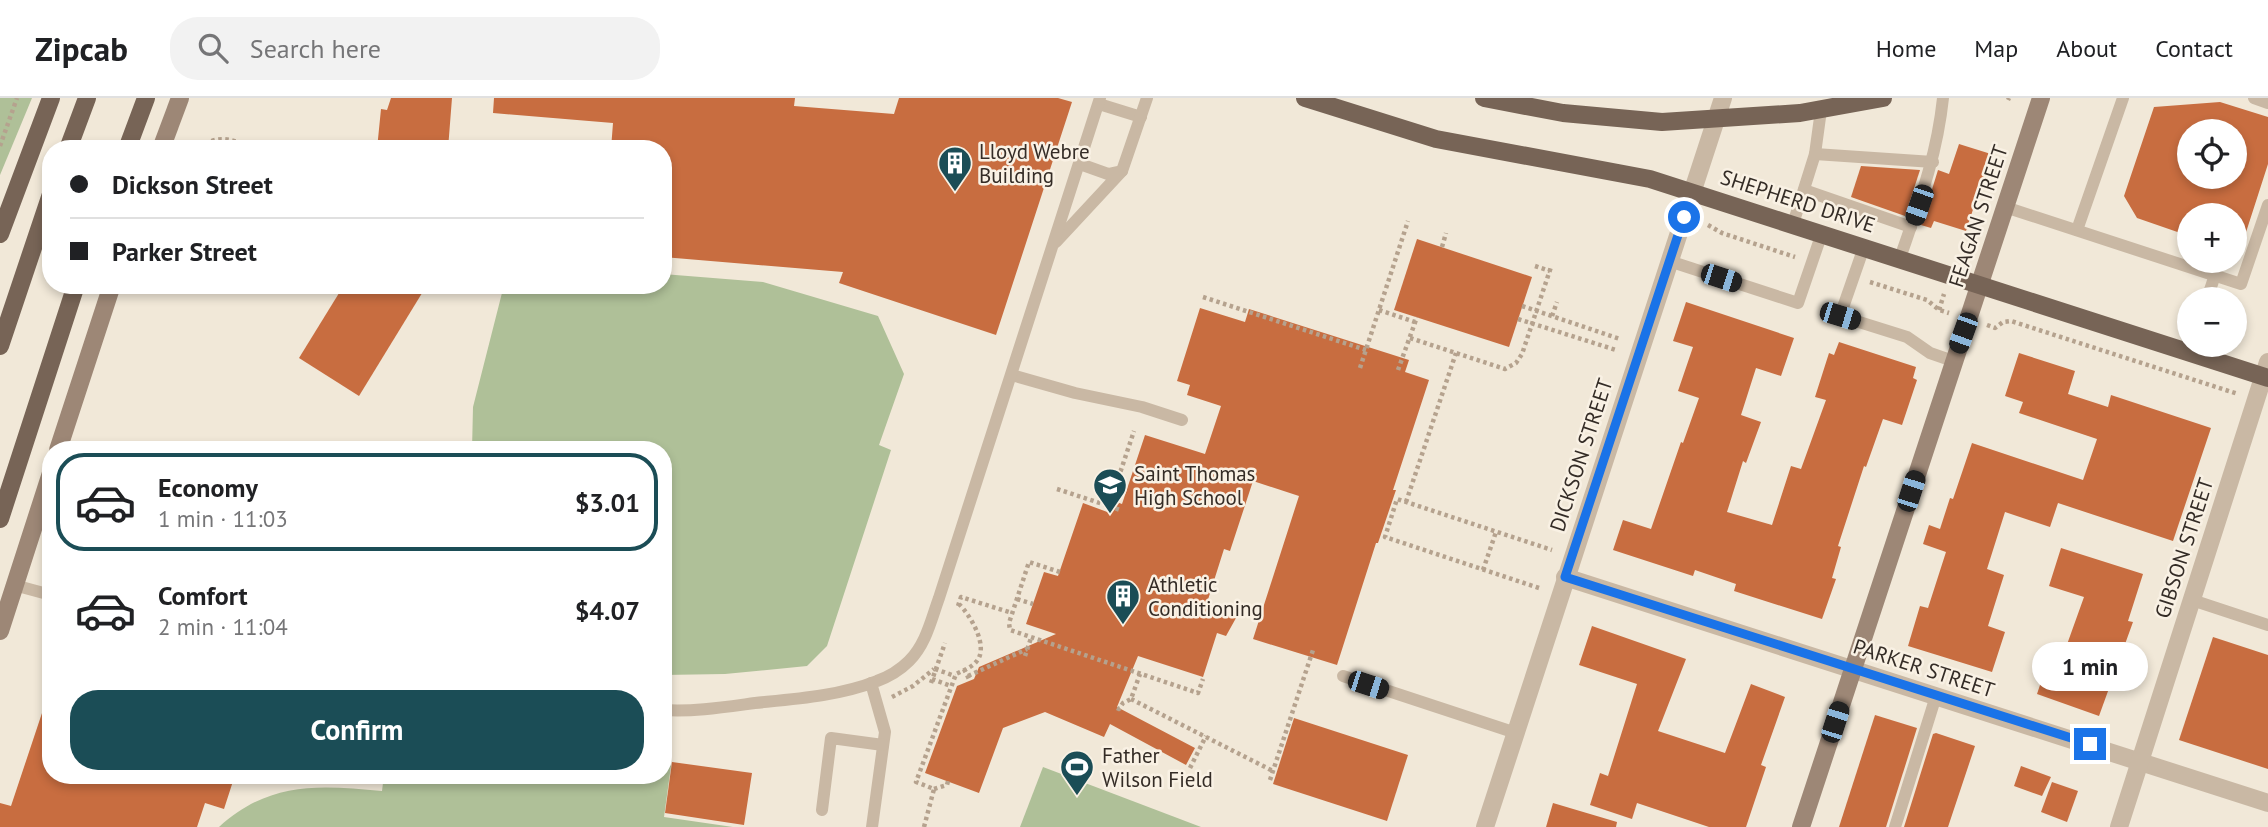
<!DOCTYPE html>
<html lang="en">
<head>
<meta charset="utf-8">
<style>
	body { margin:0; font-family:"PT Sans",sans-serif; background:#f2f2f2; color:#202124; height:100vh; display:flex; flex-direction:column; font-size:26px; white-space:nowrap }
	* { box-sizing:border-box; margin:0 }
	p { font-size:23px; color:#757577 }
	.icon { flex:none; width:38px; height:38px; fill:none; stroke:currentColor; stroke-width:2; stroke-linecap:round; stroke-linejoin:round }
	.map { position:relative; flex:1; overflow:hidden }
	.drawer { position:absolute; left:42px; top:343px; width:630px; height:343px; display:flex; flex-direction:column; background:#fff; border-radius:28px; box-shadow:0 4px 10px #0003 }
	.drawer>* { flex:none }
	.guide { position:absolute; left:42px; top:42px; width:630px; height:154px; border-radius:28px; box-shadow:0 4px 10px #0003; display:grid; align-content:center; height:154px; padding:0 28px; background:#fff }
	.fabs { position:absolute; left:2177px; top:21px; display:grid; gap:14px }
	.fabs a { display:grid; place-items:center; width:70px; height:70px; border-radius:50%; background:#fff; box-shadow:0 4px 10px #0003; font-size:35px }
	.end { position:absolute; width:32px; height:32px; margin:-16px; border:9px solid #1a73e8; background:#fff; box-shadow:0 0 0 4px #fff }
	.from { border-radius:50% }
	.bubble { position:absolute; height:49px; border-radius:24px; background:#fff; box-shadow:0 4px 10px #0003; font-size:23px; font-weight:800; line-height:49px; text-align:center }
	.car { position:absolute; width:21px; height:42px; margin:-21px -10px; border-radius:9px; box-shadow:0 0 5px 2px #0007; background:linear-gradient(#222 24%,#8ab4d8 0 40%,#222 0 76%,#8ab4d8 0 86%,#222 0) }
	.guide b { display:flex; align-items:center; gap:24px; height:66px; font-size:26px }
	.guide b+b { border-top:2px solid #e0e0e0 }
	.guide i { width:18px; height:18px; background:#202124 }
	ul { padding:12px 0 0; list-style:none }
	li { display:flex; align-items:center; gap:21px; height:98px; margin:0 14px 10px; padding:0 14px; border:4px solid transparent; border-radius:28px }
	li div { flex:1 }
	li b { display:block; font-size:26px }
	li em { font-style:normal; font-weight:800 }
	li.current { border-color:#1b4d56 }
	li>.icon { width:63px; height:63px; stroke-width:1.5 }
	.button { display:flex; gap:14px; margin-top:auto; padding:14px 28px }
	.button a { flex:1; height:80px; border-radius:28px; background:#1b4d56; color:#fff; font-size:28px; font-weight:800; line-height:80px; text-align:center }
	header { display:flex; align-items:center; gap:42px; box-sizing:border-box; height:98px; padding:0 35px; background:#fff; border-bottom:2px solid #e0e0e0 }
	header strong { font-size:33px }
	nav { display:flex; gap:38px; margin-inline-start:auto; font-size:24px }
	.search { width:490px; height:63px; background:#f2f2f2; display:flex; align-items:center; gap:18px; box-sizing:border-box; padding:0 24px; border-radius:28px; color:#757577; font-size:26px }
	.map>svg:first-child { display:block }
</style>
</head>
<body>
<header>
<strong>Zipcab</strong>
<div class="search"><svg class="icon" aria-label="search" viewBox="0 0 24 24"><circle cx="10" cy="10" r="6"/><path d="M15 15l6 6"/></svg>Search here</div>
<nav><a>Home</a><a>Map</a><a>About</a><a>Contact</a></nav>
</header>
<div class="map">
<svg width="2268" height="729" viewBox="0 0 2268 729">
	<rect width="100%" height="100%" fill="#f1e8d8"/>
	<!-- green -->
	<g fill="#afc098">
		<polygon points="0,0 32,0 0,77"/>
		<polygon points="663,176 763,184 878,218 904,276 879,347 891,352 827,548 807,568 725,576 663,577 663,352 472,352 473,309 504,187 663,187"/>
		<path d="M663 660 671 668 664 719 733 729H219C270 683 318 687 382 693L384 677H663Z"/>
		<polygon points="1043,669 1201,729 1020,729"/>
	</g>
	<!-- building -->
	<g fill="#c86d40" fill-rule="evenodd">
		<polygon points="391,0 452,0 448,51 377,51 381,11 387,12"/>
		<polygon points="494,0 795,0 794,8 894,16 899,0 1058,0 1072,4 996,237 839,185 843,174 663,159 663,51 611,51 613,25 493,15"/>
		<path d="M2220 4 2268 19V66L2239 156 2235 155V117H2189V138L2137 120 2124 98 2154 9ZM2189 33H2235V79H2189Z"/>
		<polygon points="1959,46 1991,56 1966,133 1934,123 1931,130 1921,127 1938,72 1949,76"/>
		<polygon points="1861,68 1920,72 1905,118 1851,99"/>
		<polygon points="1417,141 1532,179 1509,249 1394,212"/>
		<polygon points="344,187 427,187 359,298 299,260"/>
		<polygon points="1686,204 1794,240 1781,278 1756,270 1741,317 1761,324 1746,365 1743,363 1727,414 1772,427 1791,368 1801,371 1826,302 1815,299 1829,255 1834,257 1839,244 1916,269 1913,280 1917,282 1902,327 1883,321 1866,369 1864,368 1838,448 1841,449 1832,480 1836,481 1822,521 1734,493 1736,486 1695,472 1693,478 1613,452 1623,422 1651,431 1681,344 1683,345 1699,300 1678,293 1693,249 1673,243"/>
		<polygon points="1200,210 1245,224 1249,211 1409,262 1405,274 1429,282 1393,392 1396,392 1378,445 1376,445 1337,567 1253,541 1299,398 1253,383 1230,453 1224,451 1205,511 1236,520 1226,538 1217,535 1203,579 1138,558 1117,609 1195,650 1186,667 1110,626 1104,639 1045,614 1003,630 979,695 925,675 957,588 974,581 979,569 1056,536 1026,526 1044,474 1058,478 1083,405 1110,415 1114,403 1122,406 1145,337 1205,356 1221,308 1187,297 1190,287 1177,283"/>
		<polygon points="2019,255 2075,273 2068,296 2108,309 2111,297 2211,330 2173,443 2058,405 2050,429 2005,414 1987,471 2004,477 1988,528 2005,534 1992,574 1908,548 1920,508 1928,510 1946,454 1923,446 1929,427 1940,431 1950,400 1953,401 1972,345 2083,382 2097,341 2019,315 2023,304 2005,298"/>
		<polygon points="2061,450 2143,476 2128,523 2133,524 2099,618 2037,596 2046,569 2040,567 2048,546 2065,552 2084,499 2049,488"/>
		<polygon points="1592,528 1686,561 1658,633 1725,655 1751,586 1785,599 1761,667 1766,669 1746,729 1709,729 1637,705 1632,721 1590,707 1600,675 1608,678 1637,586 1579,567"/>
		<polygon points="2213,539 2268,557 2268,671 2179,642"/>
		<polygon points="47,600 51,600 51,677 235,677 224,711 205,705 197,729 0,729 0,705 11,708"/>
		<polygon points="1875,617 1917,630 1886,729 1839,729"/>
		<polygon points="1294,620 1408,657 1387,723 1273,686"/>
		<polygon points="1936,635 1975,648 1948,729 1904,729 1933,636"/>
		<polygon points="672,664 752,675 744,727 665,715"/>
		<polygon points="2021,668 2051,679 2042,698 2014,688"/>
		<polygon points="2052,684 2078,693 2067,724 2041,714"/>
		<polygon points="1553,705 1617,724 1616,729 1546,729"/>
	</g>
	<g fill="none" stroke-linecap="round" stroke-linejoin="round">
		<!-- path -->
		<g stroke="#b5a28e" stroke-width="4.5" stroke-dasharray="3.5 3.5" stroke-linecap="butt">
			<polyline points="2008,2 2009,0"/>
			<polyline points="0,48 17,0"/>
			<path d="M200 51C216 35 231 42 251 48"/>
			<polyline points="1708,127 1722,135 1795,159"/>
			<polyline points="1442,149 1446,135"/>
			<polyline points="1535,168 1550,173"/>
			<polyline points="1870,184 1927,202 1939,212 1949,215"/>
			<polyline points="1203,199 1366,252"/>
			<polyline points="1522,208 1620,241"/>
			<polyline points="1379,212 1415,224"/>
			<polyline points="1939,212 1944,196"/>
			<polyline points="1552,218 1557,204"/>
			<polyline points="1518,221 1616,252"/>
			<polyline points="1987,227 1995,230 2003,224 2011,223 2238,296"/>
			<polyline points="1410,240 1505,271 1516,265 1522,256 1551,169"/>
			<polyline points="1360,270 1408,123"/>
			<polyline points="1398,272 1417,219"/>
			<polyline points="1057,391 1109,408 1134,333"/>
			<polyline points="1406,404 1456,255"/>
			<polyline points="1109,408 1120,412"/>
			<polyline points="1483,472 1496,434"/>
			<polyline points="1060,474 1029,464 1009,525 1010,532 1198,595 1203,581"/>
			<polyline points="1539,490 1385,439 1397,401 1552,452"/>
			<polyline points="1017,501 1033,506"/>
			<polyline points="958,508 961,499 1012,515"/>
			<polyline points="1025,558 1031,540"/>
			<polyline points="935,571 955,578"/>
			<polyline points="964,571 970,583"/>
			<polyline points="968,578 1027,551"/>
			<polyline points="932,581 951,588"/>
			<polyline points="931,585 945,545"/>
			<polyline points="892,599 913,588 934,571"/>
			<polyline points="1131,601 1273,673"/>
			<polyline points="1117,610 1119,611 1123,605 1131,601 1140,576"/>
			<polyline points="1190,670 1206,638"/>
			<polyline points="1270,682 1313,552"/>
			<polyline points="934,691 947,687 948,683"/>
			<path d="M924 729 934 691 916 684 956 576C962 573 972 569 976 564 990 549 970 517 959 506"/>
		</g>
		<!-- lane -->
		<g stroke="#c9b8a4" stroke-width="12">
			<polyline points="2254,0 2268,5"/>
			<polyline points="1099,6 1141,19"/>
			<polyline points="1815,56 1933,64"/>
			<polyline points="1080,66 1108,76 1122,73"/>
			<polyline points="1804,92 1911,129"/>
			<polyline points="2005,109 2241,186 2268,107"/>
			<polyline points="1793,126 1815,56 1821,12"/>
			<polyline points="2077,132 2123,0"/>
			<polyline points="1056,144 1122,73 1147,0"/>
			<polyline points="1864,149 1840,218 1907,239 1930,255 1953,263"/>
			<path d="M1900 160C1919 105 1937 58 1943 0"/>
			<polyline points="1669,163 1798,205 1822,135"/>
			<polyline points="2207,201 2215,177"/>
			<polyline points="1012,277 1075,295 1142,309 1182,322"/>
			<polyline points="14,487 51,497"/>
			<polyline points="2192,502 2268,527"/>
			<polyline points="1343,578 1516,635"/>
			<polyline points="871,585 885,634 872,729"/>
			<path d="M663 612C694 614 725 609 755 605 795 601 839 598 877 583 888 579 901 571 909 563 926 546 931 522 939 500L1100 0"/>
			<polyline points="822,712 831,640 883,647"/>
			<polyline points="1895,729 1936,598"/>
		</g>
		<!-- street -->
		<g stroke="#c9b8a4" stroke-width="18">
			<polyline points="1565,479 2268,705"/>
			<polyline points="1485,729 1723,0"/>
			<polyline points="2119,729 2268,264"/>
		</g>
		<!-- secondary -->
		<g stroke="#9d8776" stroke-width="18">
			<polyline points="161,51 180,0"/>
			<polyline points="58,352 112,187"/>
			<polyline points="0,533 51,375"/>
			<polyline points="1801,729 2041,0"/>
		</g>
		<!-- primary -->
		<g stroke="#776456" stroke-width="18">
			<polyline points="1305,0 1436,41 1650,81 2268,280"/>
			<polyline points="1484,0 1563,15 1662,24 1800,15 1883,0"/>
			<polyline points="68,51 87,0"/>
			<polyline points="127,51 146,0"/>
			<polyline points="0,136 51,0"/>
			<polyline points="0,248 51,96"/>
			<polyline points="0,421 76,187"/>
		</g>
	</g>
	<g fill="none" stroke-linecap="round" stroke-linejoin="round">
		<!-- route -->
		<polyline stroke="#1a73e8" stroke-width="9" points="1684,119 1565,479 2090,646"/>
	</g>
	<!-- icons -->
	<defs>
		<g id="building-pin" transform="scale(1.75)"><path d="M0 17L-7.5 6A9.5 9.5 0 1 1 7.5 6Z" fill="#1b4d56" stroke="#f9f1e4"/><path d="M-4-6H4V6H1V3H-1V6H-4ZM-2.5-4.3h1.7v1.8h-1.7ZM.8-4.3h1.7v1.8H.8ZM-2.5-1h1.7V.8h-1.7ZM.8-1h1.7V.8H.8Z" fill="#fff"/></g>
		<g id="school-pin" transform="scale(1.75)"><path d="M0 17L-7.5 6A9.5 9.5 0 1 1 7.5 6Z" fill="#1b4d56" stroke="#f9f1e4"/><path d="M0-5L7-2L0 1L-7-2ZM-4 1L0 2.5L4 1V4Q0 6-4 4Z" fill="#fff"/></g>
		<g id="stadium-pin" transform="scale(1.75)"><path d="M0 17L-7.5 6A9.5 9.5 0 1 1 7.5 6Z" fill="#1b4d56" stroke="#f9f1e4"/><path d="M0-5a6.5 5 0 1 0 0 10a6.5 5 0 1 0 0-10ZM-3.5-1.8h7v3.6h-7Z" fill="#fff"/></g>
	</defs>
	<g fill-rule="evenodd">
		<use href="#building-pin" x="955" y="65"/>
		<use href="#school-pin" x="1110" y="387"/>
		<use href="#building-pin" x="1123" y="498"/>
		<use href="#stadium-pin" x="1077" y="669"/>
	</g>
	<g text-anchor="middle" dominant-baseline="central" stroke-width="5" stroke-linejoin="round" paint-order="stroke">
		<!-- poi labels -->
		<g font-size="21" fill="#342c26" stroke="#f9f1e4" text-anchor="start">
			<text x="979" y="53">Lloyd Webre<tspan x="979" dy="24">Building</tspan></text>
			<text x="1134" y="375">Saint Thomas<tspan x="1134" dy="24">High School</tspan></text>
			<text x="1148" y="486">Athletic<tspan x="1148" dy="24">Conditioning</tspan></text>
			<text x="1102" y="657">Father<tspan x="1102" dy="24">Wilson Field</tspan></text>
		</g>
		<!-- street labels -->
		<g font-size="21" fill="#342c26" stroke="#f9f1e4">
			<text transform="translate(1798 103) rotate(18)">SHEPHERD DRIVE</text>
			<text transform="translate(1978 118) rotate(-72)">FEAGAN STREET</text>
			<text transform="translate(1581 357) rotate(-72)">DICKSON STREET</text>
			<text transform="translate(2184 450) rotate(-72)">GIBSON STREET</text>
			<text transform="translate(1924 570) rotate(18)">PARKER STREET</text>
		</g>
	</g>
</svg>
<div class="fabs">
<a><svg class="icon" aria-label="locate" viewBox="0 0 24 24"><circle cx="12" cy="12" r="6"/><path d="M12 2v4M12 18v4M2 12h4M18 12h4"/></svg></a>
<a>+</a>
<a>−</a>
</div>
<i class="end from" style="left:1684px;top:119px"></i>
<i class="end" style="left:2090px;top:646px"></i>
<div class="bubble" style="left:2032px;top:544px;width:116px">1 min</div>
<i class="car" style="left:1919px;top:107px;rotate:199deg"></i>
<i class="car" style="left:1721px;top:180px;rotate:108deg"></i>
<i class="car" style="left:1840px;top:218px;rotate:107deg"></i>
<i class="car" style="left:1963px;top:235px;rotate:200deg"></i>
<i class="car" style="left:1911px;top:393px;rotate:18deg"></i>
<i class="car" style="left:1368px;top:587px;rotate:108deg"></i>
<i class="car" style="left:1835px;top:624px;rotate:18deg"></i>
<div class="guide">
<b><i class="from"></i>Dickson Street</b>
<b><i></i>Parker Street</b>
</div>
<section class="drawer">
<ul>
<li class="current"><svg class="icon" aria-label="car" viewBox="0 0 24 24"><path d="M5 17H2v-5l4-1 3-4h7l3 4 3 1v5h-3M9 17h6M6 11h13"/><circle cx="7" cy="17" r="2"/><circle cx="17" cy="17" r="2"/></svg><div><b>Economy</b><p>1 min · 11:03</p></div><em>$3.01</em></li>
<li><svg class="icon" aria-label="car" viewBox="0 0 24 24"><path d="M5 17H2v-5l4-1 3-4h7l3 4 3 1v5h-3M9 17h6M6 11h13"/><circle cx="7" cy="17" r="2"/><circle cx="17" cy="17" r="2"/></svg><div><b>Comfort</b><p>2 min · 11:04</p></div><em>$4.07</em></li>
</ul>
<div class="button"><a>Confirm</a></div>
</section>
</div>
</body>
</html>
